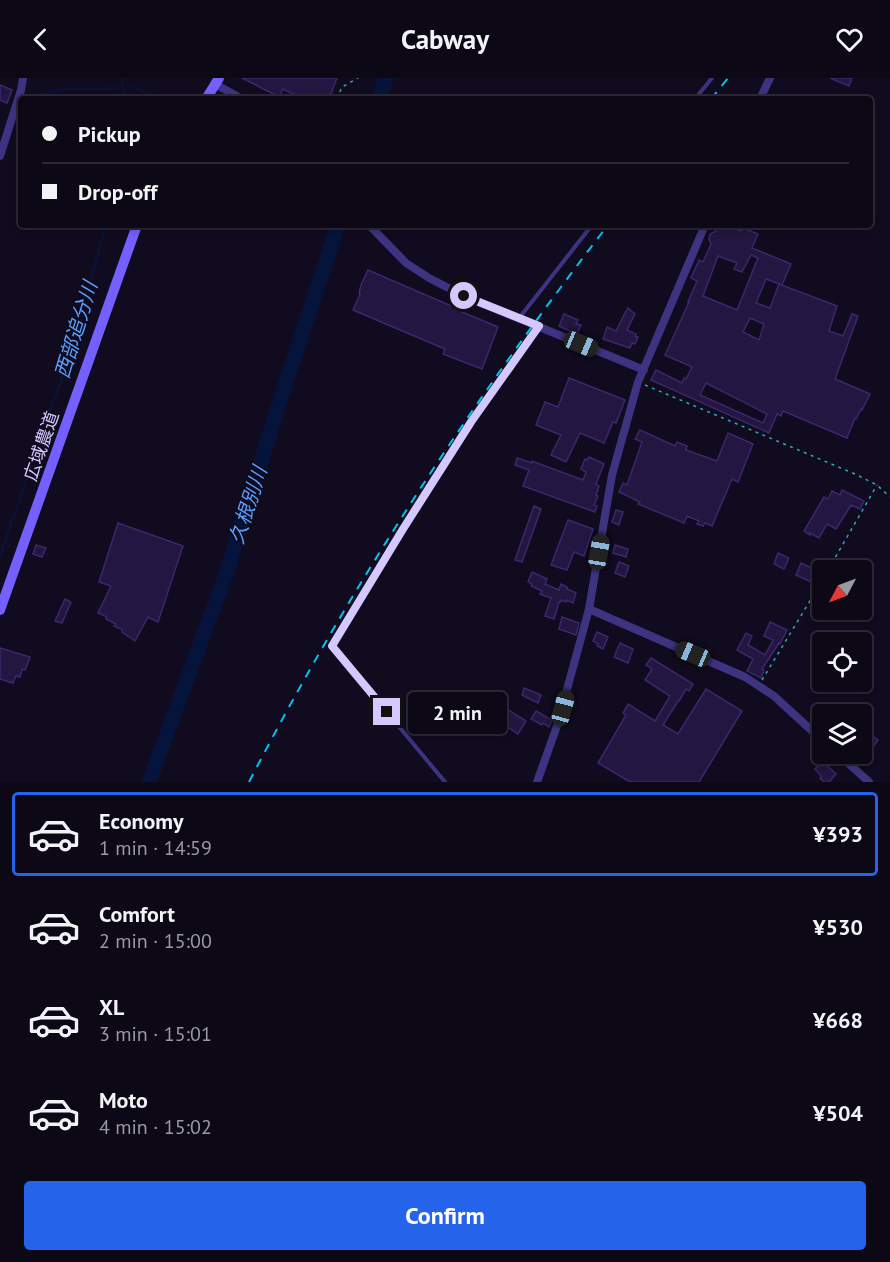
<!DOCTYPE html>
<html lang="en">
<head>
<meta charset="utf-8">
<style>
	body { margin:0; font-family:"PT Sans","Noto Sans JP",sans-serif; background:#15111f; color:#f1f3f6; height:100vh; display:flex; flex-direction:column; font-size:22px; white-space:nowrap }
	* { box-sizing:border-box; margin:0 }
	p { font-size:20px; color:#9a9aa1 }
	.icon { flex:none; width:33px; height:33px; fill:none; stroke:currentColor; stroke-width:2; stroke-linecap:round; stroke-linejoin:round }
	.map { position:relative; height:704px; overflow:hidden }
	.details { display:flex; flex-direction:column; background:#0c0816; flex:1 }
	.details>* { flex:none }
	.hud { position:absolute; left:18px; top:18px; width:855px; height:132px; border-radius:6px; box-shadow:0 3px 9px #0003,0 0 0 2px #2c2935; display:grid; align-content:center; height:132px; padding:0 24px; background:#0c0816 }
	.needle { width:39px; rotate:229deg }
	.buttons { position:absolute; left:812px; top:482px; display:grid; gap:12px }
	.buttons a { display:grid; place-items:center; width:60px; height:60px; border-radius:6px; background:#0c0816; box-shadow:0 3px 9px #0003,0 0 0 2px #2c2935; font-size:30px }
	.end { position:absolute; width:27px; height:27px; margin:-14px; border:8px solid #d4c8ff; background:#111; box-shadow:0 0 0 3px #111 }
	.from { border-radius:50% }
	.bubble { position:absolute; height:42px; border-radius:6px; background:#0c0816; box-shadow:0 3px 9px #0003,0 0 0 2px #2c2935; font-size:20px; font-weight:700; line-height:42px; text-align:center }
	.car { position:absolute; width:18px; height:36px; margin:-18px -9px; border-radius:8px; box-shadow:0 0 4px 2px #0007; background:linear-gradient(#222 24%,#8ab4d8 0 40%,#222 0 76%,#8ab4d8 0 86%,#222 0) }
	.hud b { display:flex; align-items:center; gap:21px; height:57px; font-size:22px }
	.hud b+b { border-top:2px solid #2c2935 }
	.hud i { width:15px; height:15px; background:#f1f3f6 }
	ul { padding:10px 0 0; list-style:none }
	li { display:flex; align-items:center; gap:18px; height:84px; margin:0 12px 9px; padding:0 12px; border:3px solid transparent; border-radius:6px }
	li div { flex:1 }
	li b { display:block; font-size:22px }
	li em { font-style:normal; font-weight:700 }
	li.active { border-color:#2563eb }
	li>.icon { width:54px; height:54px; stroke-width:1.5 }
	.cta { display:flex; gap:12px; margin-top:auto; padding:12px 24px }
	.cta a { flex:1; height:69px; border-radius:6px; background:#2563eb; color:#fff; font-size:24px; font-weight:700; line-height:69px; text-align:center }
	header { display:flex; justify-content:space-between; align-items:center; height:78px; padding:0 24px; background:#0c0816; font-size:27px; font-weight:700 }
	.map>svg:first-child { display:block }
</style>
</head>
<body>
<header><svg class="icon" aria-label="back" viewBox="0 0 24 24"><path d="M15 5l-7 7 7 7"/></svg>Cabway<svg class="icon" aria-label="heart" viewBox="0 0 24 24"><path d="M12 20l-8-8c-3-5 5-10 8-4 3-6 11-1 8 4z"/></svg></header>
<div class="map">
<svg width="890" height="704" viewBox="0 0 890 704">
	<rect width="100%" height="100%" fill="#100b1e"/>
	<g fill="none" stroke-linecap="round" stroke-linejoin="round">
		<!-- stream -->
		<g stroke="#06143c" stroke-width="2">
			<polyline points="122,0 122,5 125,21"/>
			<polyline points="230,4 233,0"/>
			<polyline points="130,8 163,21"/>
			<polyline points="26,19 67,11 117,10"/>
			<polyline points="220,21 220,20"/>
			<polyline points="42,356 68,284 104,154 107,147"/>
			<polyline points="0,478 39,365"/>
		</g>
		<!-- river -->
		<g stroke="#06143c" stroke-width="15">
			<polyline points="379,21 386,0"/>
			<polyline points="149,704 226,496 278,329 338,147"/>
		</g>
	</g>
	<!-- building -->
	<g fill="#231640" stroke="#3c276e" stroke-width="1.5" fill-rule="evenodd">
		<polygon points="242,0 337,0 329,21 303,21 283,11 279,19"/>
		<polygon points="830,0 852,0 849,8"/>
		<polygon points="0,7 12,12 7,25 0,22"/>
		<path d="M718 147H725L741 153 742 150 758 156 752 170 791 186 782 207 766 201 756 225 770 230 779 206 837 228 829 253 843 258 852 236 858 238 835 301 870 316 862 332 861 331 856 341 855 340 847 360 783 333 781 338 777 336 769 355 651 302 656 292 682 305 684 300 686 301 692 289 665 277 689 224H688L697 203 691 200 699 182 703 184 711 166 709 161 710 156 716 153ZM751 177 758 180 737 232 703 218 718 178 737 185 734 191 742 194ZM750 240 764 246 759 262 743 254ZM706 305 767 336 763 345 700 317Z"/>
		<polygon points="368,192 456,230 455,231 498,249 482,291 443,276 445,271 353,232 360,216 359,215 361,207"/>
		<polygon points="628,230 635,236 627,252 636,256 635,258 638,259 635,266 632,265 630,270 603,261 607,249 616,253 624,237"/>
		<polygon points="564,236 578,242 576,246 581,247 577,256 559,248"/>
		<polygon points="569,300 625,322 616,345 613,344 604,365 580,355 566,384 551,377 561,357 536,347 545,324 558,329"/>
		<polygon points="640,352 675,368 677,364 687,368 686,372 717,383 728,355 753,366 738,404 732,401 712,448 705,445 703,448 697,446 699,443 687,438 684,445 638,426 640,424 619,414 623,405 627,407 642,364 635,361"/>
		<polygon points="589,379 604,386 596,406 599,408 596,417 598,418 594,427 597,428 595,434 523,408 529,392 515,387 517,380 532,385 532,383 583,402 586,394 581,391 585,381 587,382"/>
		<polygon points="842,412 864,423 860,431 851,427 836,451 827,446 819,460 810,455 810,457 804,453 824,419 828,421 832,413 840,417"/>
		<polygon points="534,428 541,431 522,484 515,482"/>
		<polygon points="616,432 623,434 619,447 612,444"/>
		<polygon points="568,442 593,451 584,478 574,474 567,492 551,487"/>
		<polygon points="118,445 183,468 158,544 148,539 135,563 122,554 123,552 114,548 116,546 106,541 107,539 98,535 111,508 99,504"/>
		<polygon points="36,467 46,470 42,479 33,476"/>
		<polygon points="615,467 628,471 626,479 613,475"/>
		<polygon points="778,475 789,480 784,491 774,486"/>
		<polygon points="619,484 629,488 625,499 615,495"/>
		<polygon points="801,485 812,490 811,492 819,495 814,505 796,497"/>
		<polygon points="532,494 547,501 545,506 559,512 561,506 567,509 567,511 576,515 573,525 566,522 566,524 561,522 561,524 559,524 554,541 545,538 551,520 540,516 542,513 531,508 532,506 528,504"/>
		<polygon points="65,521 71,524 62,545 55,543"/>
		<polygon points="562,539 579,545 576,557 559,551"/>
		<polygon points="770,544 787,552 780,566 779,565 762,591 764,592 761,600 747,593 753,581 737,572 746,555 752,558 748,567 765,577 773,562 764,558"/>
		<polygon points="597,554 608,559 603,571 597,568 598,566 593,563"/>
		<polygon points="620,565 633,571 628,585 614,579"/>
		<polygon points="0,570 30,579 25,592 22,591 20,599 16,598 13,605 0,601"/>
		<polygon points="651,580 693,606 689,613 686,611 679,623 678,623 663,647 678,656 706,611 742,633 699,704 630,704 598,685 626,637 623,635 628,626 655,643 670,618 645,602 652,591 646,587"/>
		<polygon points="524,610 541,617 538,625 522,617"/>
		<polygon points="499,626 526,643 518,656 492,639"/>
		<polygon points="536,633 552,642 549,649 543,645 542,647 531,641"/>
		<polygon points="864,652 878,662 869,675 861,669 861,655"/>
		<polygon points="822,683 836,696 829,704 824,704 820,700 821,698 815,691"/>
	</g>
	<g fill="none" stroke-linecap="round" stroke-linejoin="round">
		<!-- path -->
		<g stroke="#27afb5" stroke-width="1.5" stroke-dasharray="3 4.5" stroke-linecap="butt">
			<polyline points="337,21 342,9 358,0"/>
			<polyline points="645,307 855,396 877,407 890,419"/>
			<polyline points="828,492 877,407"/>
			<polyline points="762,602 822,503"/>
		</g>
		<!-- lane -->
		<g stroke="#3e3380" stroke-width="4">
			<polyline points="695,21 712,0"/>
			<polyline points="520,239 592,147"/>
			<polyline points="445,704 332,568 403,451 471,344 539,249"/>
		</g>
		<!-- street -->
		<g stroke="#3e3380" stroke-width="8">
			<polyline points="215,6 242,21"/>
			<polyline points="760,21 770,0"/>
			<polyline points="0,78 21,12 23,0"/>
			<polyline points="369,147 406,185 429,200 464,218 644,292"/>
			<polyline points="589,531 745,599 774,618 822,662"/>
			<polyline points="837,675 869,704"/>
			<polyline points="537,704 557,648 589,531 612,397 638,304 705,147"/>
		</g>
		<!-- secondary -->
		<g stroke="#745fff" stroke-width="10">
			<polyline points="206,21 219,0"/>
			<polyline points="0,532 137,147"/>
		</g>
		<!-- rail -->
		<g stroke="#00c2f3" stroke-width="2" stroke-dasharray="9 8" stroke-linecap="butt">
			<polyline points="711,21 728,0"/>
			<path d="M249 704C350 508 473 322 608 147"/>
		</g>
	</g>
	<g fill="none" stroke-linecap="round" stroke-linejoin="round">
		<!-- route -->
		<polyline stroke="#d4c8ff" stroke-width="8" points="387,634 332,568 403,451 471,344 539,248 464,218"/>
	</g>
	<g text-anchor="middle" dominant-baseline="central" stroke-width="4.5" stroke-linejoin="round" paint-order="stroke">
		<!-- street labels -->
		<g font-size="18" fill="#d4c8ff" stroke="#100b1e">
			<text transform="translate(41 368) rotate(-71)">広域農道</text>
		</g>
		<!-- water labels -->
		<g font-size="20" font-style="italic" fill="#569fff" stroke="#100b1e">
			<text transform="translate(76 252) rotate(-73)">西部追分川</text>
			<text transform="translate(248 427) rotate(-72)">久根別川</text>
		</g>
	</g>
</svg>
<div class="buttons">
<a><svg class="needle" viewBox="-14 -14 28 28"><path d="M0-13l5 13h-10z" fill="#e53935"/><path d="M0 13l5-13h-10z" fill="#9a9aa1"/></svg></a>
<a><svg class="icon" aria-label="locate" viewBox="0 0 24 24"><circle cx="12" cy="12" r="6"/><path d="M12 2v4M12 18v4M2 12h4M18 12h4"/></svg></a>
<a><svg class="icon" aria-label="layers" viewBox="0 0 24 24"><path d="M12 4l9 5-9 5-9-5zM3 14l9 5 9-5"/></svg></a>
</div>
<i class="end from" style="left:464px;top:218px"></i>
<i class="end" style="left:387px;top:634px"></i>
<div class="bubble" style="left:408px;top:614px;width:99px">2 min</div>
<i class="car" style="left:581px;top:266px;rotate:113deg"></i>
<i class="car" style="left:599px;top:474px;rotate:10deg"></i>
<i class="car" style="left:693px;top:576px;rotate:293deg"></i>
<i class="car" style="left:563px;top:630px;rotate:15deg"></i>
<div class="hud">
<b><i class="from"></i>Pickup</b>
<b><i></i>Drop-off</b>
</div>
</div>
<section class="details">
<ul>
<li class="active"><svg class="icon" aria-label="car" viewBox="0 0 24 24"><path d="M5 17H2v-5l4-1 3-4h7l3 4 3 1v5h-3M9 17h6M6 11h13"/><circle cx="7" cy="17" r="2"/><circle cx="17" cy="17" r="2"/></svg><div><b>Economy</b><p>1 min · 14:59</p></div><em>¥393</em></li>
<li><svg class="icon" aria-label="car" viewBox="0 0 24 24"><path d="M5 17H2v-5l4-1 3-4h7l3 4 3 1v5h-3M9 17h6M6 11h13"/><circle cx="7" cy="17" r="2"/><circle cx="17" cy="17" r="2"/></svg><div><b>Comfort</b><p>2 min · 15:00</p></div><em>¥530</em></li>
<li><svg class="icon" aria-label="car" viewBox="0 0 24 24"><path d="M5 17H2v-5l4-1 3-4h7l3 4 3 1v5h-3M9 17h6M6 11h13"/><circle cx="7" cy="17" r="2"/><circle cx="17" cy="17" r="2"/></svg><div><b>XL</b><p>3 min · 15:01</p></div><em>¥668</em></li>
<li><svg class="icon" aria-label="car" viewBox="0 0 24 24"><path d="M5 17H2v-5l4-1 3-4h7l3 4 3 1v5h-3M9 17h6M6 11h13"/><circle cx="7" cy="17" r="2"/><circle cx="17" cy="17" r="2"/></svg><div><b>Moto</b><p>4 min · 15:02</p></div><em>¥504</em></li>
</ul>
<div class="cta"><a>Confirm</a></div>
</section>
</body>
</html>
